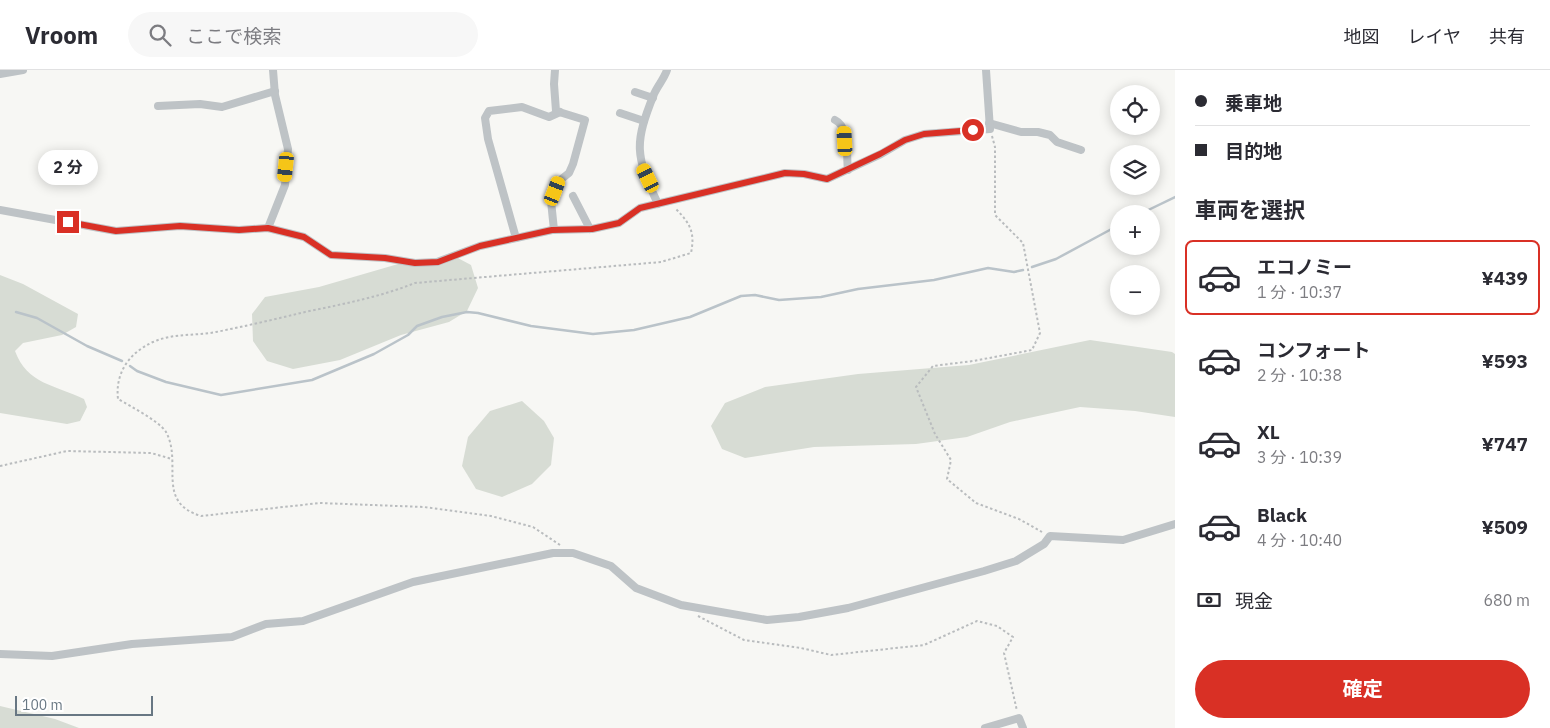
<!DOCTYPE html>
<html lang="ja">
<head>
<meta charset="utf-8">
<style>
	body { margin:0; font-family:"IBM Plex Sans","Noto Sans JP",sans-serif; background:#f7f7f7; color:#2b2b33; height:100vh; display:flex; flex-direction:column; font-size:19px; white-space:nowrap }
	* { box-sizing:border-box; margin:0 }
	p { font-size:16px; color:#7c7c81 }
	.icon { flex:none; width:28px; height:28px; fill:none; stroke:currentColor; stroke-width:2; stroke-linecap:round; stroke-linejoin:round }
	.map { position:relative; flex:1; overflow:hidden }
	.side { display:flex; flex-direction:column; background:#fff; width:375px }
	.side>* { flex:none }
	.hud { display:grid; align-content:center; height:110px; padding:0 20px; background:#fff }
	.fabs { position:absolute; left:1110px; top:15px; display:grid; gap:10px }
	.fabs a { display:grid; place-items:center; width:50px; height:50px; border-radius:50%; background:#fff; box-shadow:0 2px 12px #0003; font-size:25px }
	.scale { position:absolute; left:15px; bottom:12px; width:138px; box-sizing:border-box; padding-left:5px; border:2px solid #687783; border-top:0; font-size:14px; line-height:18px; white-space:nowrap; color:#687783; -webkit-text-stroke:4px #fff; paint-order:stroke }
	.end { position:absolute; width:22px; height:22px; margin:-11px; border:6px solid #d93025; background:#fff; box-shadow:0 0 0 2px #fff }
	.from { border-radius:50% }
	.bubble { position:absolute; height:35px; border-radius:18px; background:#fff; box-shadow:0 2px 12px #0003; font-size:16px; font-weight:700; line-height:35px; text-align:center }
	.car { position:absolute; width:15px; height:30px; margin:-15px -8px; border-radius:6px; box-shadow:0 0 4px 1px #0007; background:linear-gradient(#f5c518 24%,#345 0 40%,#f5c518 0 76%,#345 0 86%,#f5c518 0) }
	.hud b { display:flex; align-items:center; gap:18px; height:48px; font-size:19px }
	.hud b+b { border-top:1px solid #e1e1e2 }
	.hud i { width:12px; height:12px; background:#2b2b33 }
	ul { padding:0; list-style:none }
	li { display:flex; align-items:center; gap:15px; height:75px; margin:0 10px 8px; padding:0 10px; border:2px solid transparent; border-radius:8px }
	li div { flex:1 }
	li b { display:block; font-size:19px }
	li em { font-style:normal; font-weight:700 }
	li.current { border-color:#d93025 }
	li>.icon { width:45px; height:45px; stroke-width:1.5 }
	h2 { padding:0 20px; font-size:22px; line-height:60px }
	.pay { display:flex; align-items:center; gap:12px; height:55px; padding:0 20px; font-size:19px }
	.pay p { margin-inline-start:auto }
	.action { display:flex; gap:10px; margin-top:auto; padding:10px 20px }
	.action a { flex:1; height:58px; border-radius:30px; background:#d93025; color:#fff; font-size:20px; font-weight:700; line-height:58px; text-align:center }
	header { display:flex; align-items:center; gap:30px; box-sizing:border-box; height:70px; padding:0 25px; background:#fff; border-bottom:1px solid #e1e1e2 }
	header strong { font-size:24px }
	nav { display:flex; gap:28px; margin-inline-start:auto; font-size:18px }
	.search { width:350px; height:45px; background:#f7f7f7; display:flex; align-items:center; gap:12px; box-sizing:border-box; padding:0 18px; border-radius:28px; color:#7c7c81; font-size:19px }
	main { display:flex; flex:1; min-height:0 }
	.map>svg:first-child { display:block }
</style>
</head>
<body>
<header>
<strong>Vroom</strong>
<div class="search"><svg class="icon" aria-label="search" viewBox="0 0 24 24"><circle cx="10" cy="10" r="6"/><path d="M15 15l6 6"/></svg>ここで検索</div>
<nav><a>地図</a><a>レイヤ</a><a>共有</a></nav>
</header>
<main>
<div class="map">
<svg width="1175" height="658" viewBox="0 0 1175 658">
	<rect width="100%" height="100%" fill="#f7f7f4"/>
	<!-- green -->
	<g fill="#d7dcd4">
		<polygon points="454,186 471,195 478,218 467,241 449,252 401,265 340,290 293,299 267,291 253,271 252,244 265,227 319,217 405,192"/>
		<path d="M0 205 23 214 78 244 76 257 62 265 23 273 15 281C27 314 55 315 84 329L87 337 80 351 67 354 0 343Z"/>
		<polygon points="1090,270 1172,282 1175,284 1175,347 1135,341 1080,337 1010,352 967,367 916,374 814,377 745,388 722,379 711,356 725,333 765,317 858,304 969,295"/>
		<polygon points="522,331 544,351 554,368 551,395 532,414 502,427 476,419 462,396 468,367 490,341"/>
		<polygon points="0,636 55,649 79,658 0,658"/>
	</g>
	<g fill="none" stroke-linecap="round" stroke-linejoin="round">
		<!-- stream -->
		<g stroke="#bac3c9" stroke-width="2.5">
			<polyline points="1140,144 1175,127"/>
			<polyline points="1032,197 1056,189 1119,155"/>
			<polyline points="16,242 37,248 87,276 122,291"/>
			<polyline points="130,296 137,301 166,312 221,325 312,310 374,284 408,265 417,256 442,247 467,242 478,243 531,256 593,264 634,260 690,247 741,226 755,225 779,230 821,227 858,219 934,210 988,198 1014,202 1023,200"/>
		</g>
		<!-- path -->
		<g stroke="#b9bcbe" stroke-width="2" stroke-dasharray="2.5 2.5" stroke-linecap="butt">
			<polyline points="992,66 995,77 995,145 1023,173 1040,263 1032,280 973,291 933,296 916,317 935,364 951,390 947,409 976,433 1019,449 1042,462"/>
			<polyline points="0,396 67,381 151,383 172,389"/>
			<path d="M560 475 533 457 491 446 424 437 320 433 201 446C155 432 183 393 166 362 159 351 130 336 118 329 115 303 129 283 153 272 173 263 195 266 216 262 246 256 276 249 305 242 343 234 380 227 415 213L661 192 691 183C695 163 691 154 675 138"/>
			<polyline points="698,546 744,570 801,578 831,585 924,575 977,551 997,556 1013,567 1004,583 1017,641"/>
		</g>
		<!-- street -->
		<g stroke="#bec3c6" stroke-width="8">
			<polyline points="0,4 23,0"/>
			<polyline points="635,22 653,28"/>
			<polyline points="158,36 200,34 222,37 275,21"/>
			<polyline points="620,43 644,51"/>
			<path d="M835 50C850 57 846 85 848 100"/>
			<polyline points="989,53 1021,62 1038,62 1050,65 1057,72 1081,80"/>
			<polyline points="573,126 590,159"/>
			<path d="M658 134C635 85 634 74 654 24 658 15 664 9 667 0"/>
			<polyline points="0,140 116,161 180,156 239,160 268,158 304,167 331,185 385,188 415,193 437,192 480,176 552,160 592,159 619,153 640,138 785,103 804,104 827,109 881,84 905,70 924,64 990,59 986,0"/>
			<polyline points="268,158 285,115 288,79 275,25 273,0"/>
			<polyline points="554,160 551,131 559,111 569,103 573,94 585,50 556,41 554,14 555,0"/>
			<polyline points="516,168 488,69 485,48 489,41 522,37 549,47 560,42"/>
			<polyline points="0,584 52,586 132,574 232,567 266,554 303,551 413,512 553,483 573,483 611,496 636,518 681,535 767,550 799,547 848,538 984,501 1016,491 1044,474 1050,466 1123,470 1175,454"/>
			<polyline points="985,658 1019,648 1023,658"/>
		</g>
	</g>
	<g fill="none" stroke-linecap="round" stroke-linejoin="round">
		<!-- route -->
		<polyline stroke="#d93025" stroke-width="6" points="68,152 116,161 180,156 239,160 268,158 304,167 331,185 385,188 415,193 438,192 480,176 552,160 592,159 619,153 640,138 785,103 804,104 827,109 880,84 905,70 924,64 973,60"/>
	</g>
</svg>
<div class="fabs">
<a><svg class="icon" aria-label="locate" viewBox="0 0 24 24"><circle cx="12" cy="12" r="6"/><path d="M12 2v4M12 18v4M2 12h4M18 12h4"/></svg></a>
<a><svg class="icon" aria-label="layers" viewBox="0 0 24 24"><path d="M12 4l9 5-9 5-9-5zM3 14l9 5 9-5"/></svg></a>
<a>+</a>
<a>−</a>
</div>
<div class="scale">100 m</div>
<i class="end from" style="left:973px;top:60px"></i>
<i class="end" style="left:68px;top:152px"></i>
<div class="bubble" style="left:38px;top:80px;width:60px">2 分</div>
<i class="car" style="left:845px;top:71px;rotate:357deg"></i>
<i class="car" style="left:286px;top:97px;rotate:186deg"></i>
<i class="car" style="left:648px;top:108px;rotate:334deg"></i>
<i class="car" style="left:555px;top:121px;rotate:21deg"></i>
</div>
<section class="side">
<div class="hud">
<b><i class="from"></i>乗車地</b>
<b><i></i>目的地</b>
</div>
<h2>車両を選択</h2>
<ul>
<li class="current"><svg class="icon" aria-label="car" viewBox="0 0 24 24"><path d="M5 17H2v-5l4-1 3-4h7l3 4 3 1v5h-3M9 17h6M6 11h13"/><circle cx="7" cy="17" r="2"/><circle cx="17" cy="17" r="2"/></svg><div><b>エコノミー</b><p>1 分 · 10:37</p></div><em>¥439</em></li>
<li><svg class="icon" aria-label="car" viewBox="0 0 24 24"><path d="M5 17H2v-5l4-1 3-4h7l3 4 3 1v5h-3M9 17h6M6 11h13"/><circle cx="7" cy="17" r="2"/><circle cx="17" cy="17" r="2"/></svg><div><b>コンフォート</b><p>2 分 · 10:38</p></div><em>¥593</em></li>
<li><svg class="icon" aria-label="car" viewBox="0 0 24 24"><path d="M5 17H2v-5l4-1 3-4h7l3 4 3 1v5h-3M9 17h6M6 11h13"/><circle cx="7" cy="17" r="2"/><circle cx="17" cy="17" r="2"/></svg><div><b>XL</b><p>3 分 · 10:39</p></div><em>¥747</em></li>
<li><svg class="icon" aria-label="car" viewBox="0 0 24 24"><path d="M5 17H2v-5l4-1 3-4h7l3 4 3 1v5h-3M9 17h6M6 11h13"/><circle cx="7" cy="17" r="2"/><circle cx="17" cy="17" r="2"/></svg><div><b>Black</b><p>4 分 · 10:40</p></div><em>¥509</em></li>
</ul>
<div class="pay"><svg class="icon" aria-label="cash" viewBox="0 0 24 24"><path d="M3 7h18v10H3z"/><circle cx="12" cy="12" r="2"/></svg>現金<p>680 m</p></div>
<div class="action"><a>確定</a></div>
</section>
</main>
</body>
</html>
